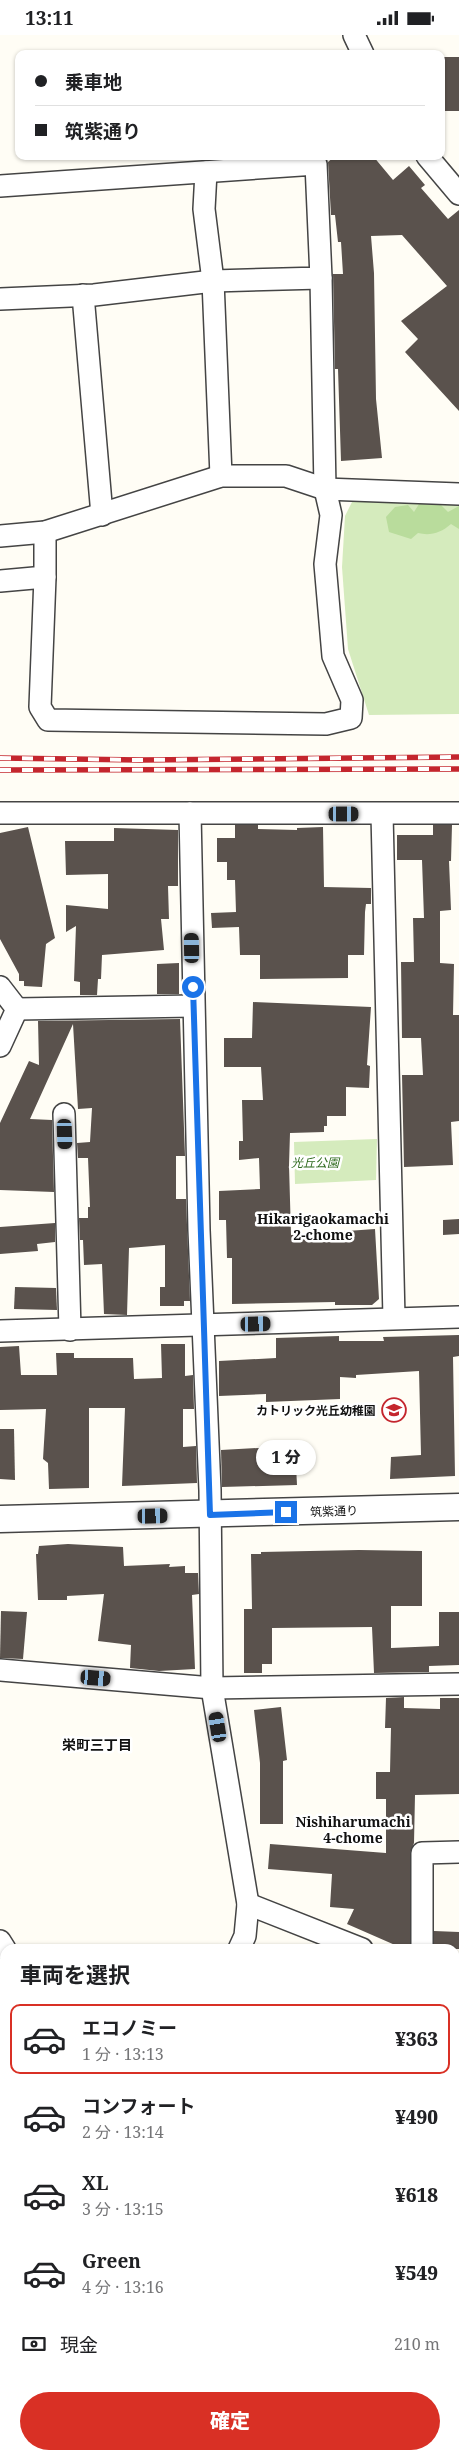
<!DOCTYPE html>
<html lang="ja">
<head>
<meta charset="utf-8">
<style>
	body { margin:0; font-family:"Noto Serif","Noto Sans JP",serif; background:#f2f2f2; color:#202124; height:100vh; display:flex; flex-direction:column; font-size:19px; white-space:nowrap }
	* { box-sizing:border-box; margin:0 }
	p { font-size:16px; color:#757577 }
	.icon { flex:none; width:28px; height:28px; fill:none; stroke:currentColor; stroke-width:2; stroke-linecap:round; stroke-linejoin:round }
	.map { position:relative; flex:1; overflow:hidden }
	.panel { position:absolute; left:0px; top:1909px; width:460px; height:516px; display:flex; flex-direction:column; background:#fff; border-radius:15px 15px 0 0; box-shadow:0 1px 4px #0004 }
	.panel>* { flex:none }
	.guide { position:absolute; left:15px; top:15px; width:430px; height:110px; border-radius:10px; box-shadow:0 1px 4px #0004; display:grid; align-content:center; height:110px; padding:0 20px; background:#fff }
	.end { position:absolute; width:22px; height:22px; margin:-11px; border:6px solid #1a73e8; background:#fff; box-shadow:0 0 0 2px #fff }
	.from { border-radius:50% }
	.bubble { position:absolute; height:35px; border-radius:18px; background:#fff; box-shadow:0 1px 4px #0004; font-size:16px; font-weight:800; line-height:35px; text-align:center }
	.car { position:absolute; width:15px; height:30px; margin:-15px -8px; border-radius:6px; box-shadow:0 0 4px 1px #0007; background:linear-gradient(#222 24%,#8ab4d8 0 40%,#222 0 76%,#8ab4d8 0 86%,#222 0) }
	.guide b { display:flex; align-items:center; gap:18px; height:48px; font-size:19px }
	.guide b+b { border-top:1px solid #e0e0e0 }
	.guide i { width:12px; height:12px; background:#202124 }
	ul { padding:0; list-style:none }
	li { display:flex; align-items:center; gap:15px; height:70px; margin:0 10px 8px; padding:0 10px; border:2px solid transparent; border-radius:10px }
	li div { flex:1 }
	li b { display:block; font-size:19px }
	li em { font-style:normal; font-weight:800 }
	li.active { border-color:#d93025 }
	li>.icon { width:45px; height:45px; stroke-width:1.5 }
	h2 { padding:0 20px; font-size:22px; line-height:60px }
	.pay { display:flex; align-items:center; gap:12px; height:55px; padding:0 20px; font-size:19px }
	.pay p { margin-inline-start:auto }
	.action { display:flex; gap:10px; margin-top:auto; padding:10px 20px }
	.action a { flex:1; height:58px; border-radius:30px; background:#d93025; color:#fff; font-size:20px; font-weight:800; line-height:58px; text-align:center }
	.status { display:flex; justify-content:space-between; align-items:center; height:35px; padding:0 25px; background:#fff; direction:ltr }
	.status svg { height:14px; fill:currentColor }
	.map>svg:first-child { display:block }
</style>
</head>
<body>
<div class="status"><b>13:11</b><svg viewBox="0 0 49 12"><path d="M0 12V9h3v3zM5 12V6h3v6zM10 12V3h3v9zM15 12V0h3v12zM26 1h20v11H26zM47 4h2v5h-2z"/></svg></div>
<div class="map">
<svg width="459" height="2424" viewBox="0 0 459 2424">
	<rect width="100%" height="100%" fill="#fffdf5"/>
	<!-- green -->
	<g fill="#d5ebbd">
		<polygon points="353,465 459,467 459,679 369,680 348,614 342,532 345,481"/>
		<polygon points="377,1104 376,1145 295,1149 294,1107"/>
	</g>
	<!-- forest -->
	<path fill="#b9dc9c" d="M419 469 441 470 448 477 459 471V494L451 489C441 498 430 501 418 498L411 504 389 497 386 482 395 472 408 470 414 477Z"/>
	<!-- building -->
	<g fill="#5a524d">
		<rect x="441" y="22" width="18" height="54"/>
		<polygon points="335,121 373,121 393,145 409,131 425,150 421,153 448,184 459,175 459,376 405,317 418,304 401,286 447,251 402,200 371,201 374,238 376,364 382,423 341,426 338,334 335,334 333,239 343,239 341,207 338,207 335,180 331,180 328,127"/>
		<polygon points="235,790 258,790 258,794 297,795 297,793 323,792 324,852 371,853 371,869 366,869 365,877 364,920 348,920 348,943 260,944 260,920 240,920 239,892 212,893 211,878 236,877 235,845 227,845 227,827 217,827 217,803 235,803"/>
		<polygon points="433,790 452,790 451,826 449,826 451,875 440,876 440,928 454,929 453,980 459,980 459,1086 451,1087 453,1130 404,1132 402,1040 423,1040 421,1003 402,1003 401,927 414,927 413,883 424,883 422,825 397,825 397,800 433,800"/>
		<polygon points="28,792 55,903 46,909 42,952 24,951 24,946 19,946 19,939 0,904 0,798"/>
		<polygon points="114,793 178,795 178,851 168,851 169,884 161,884 164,915 102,920 101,944 98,944 97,960 80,960 80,947 74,946 76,891 66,897 66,870 108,874 108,839 66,840 65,806 114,806"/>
		<polygon points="179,928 179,959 157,959 157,929"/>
		<polygon points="253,967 371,972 367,1030 370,1031 369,1053 346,1052 346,1081 327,1081 327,1091 324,1091 324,1097 290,1098 289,1130 291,1200 375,1194 379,1264 372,1270 335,1270 335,1267 232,1269 232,1223 227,1223 226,1185 219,1185 219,1156 260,1154 259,1123 239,1125 239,1106 243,1106 242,1065 263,1065 261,1032 224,1032 224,1003 252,1003"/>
		<polygon points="180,984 185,1121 176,1121 176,1164 186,1164 190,1266 184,1266 184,1271 160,1271 160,1252 165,1252 165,1210 129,1213 127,1280 104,1279 102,1229 84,1230 83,1205 80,1205 79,1183 88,1183 88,1172 90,1172 88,1123 78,1123 77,1108 90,1107 92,1073 78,1074 73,989 30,1084 52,1085 54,1157 0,1155 0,1088 29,1026 39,1030 38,986"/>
		<polygon points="459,1184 459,1199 443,1200 443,1185"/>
		<polygon points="55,1188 55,1207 37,1209 38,1216 0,1219 0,1192"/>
		<polygon points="15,1252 56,1253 57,1275 14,1274"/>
		<polygon points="459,1300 459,1321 453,1322 455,1441 390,1444 391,1422 421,1420 419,1336 356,1340 356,1343 340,1342 340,1364 266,1367 266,1359 219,1361 219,1326 276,1323 276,1303 339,1301 339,1306 384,1306 383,1302"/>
		<polygon points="161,1309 185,1309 185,1341 193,1340 194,1374 183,1374 183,1412 196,1411 197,1448 122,1451 125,1373 89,1373 89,1453 49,1454 48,1428 43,1424 46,1374 0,1375 0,1312 19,1311 21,1340 57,1340 56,1318 74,1318 74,1323 133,1323 134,1344 162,1343"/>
		<polygon points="0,1394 14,1394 15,1445 0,1444"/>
		<polygon points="295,1411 297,1450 222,1452 221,1415"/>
		<polygon points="68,1509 123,1512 124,1531 170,1529 169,1532 185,1531 185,1538 198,1538 199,1559 192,1560 195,1634 159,1636 130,1633 131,1610 98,1606 104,1559 67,1561 67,1565 38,1565 36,1519 38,1519 39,1511"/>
		<polygon points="359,1515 422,1516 422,1571 391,1571 391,1613 439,1611 439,1577 459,1577 459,1630 429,1631 429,1637 374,1638 372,1592 272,1593 272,1629 262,1629 262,1638 244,1638 244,1574 252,1574 251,1519 261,1519 261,1517"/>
		<polygon points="1,1576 27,1577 23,1624 0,1623"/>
		<polygon points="404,1662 404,1673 440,1674 440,1663 459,1663 459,1759 415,1760 414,1808 410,1818 410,1910 395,1910 347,1889 354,1874 330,1872 332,1839 268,1834 270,1809 386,1818 386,1764 376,1764 376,1737 390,1737 391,1693 385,1693 386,1663"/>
		<polygon points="281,1672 287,1725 283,1726 283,1789 260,1789 260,1728 254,1675"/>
		<polygon points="434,1896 459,1897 459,1914 434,1914"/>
	</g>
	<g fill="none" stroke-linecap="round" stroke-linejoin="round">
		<!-- minor casing -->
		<g stroke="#444" stroke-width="24">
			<g id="minor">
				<polyline points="354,0 363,19"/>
				<polyline points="427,121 459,159"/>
				<polyline points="206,137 204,174 213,246 221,441"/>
				<polyline points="0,151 316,129 321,243 213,246 94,260 0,264"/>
				<polyline points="83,260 102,480"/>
				<polyline points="0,501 45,497 221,441 286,441 325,454 459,459"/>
				<polyline points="45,542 40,672 48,685 326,689 351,683 352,665 333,621 325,529 331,480 325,454 321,243"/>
				<polyline points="0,546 45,542 45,497"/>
				<polyline points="0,778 459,778"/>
				<polyline points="190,778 199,1195 210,1455 212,1653 248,1869 245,1901 239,1914"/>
				<polyline points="382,779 394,1283"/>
				<polyline points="0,952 17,974 0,1011"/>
				<polyline points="17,974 193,971"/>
				<polyline points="64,1079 70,1295"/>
				<polyline points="0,1296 459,1282"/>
				<polyline points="0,1635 212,1653 459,1649"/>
				<polyline points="248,1869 362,1914"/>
				<polyline points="0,1906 5,1914"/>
				<polyline points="422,1914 422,1818 459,1817"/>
				<polyline points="455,1949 459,1950"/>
				<polyline points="0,2104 5,2105"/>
				<polyline points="455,2160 459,2160"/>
				<polyline points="0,2279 5,2279"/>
				<polyline points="455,2320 459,2320"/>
				<polyline points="0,2339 5,2339"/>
				<polyline points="188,2424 189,2420"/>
				<polyline points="298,2424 298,2420"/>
				<polyline points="456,2424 459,2389"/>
			</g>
		</g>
		<!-- tertiary casing -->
		<g stroke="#444" stroke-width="29">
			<polyline id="tertiary" points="0,1484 459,1472"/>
		</g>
		<!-- minor -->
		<use href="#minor" stroke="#fff" stroke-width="21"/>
		<!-- tertiary -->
		<use href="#tertiary" stroke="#fff" stroke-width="26"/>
		<!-- rail casing -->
		<g stroke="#c4262e" stroke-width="5.5">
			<g id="rail">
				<polyline points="0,723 140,725 459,722"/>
				<polyline points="0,735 459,734"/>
				<polyline points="0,2304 5,2304"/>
				<polyline points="0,2315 5,2315"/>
				<polyline points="455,2346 459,2346"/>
				<polyline points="455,2357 459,2357"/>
			</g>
		</g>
		<!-- rail -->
		<use href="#rail" stroke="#fff" stroke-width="4" stroke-dasharray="11" stroke-linecap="butt"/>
	</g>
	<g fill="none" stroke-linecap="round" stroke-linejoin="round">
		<!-- route -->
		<polyline stroke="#1a73e8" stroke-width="6" points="193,952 210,1480 286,1477"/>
	</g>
	<!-- icons -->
	<defs>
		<g id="school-ring" transform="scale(1.25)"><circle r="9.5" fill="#fff" stroke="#c4262e" stroke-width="1.5"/><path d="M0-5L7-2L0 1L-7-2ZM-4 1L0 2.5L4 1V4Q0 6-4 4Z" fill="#c4262e"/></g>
	</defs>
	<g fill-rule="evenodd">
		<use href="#school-ring" x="394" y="1375"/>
	</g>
	<g text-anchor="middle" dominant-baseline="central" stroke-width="5" stroke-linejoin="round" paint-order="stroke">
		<!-- park labels -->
		<g font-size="12" font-style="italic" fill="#2f6b1f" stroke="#fff">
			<text x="315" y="1127">光丘公園</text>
		</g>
		<!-- poi labels -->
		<g font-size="12" font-weight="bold" fill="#111" stroke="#fff" text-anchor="end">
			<text x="376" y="1375">カトリック光丘幼稚園</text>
		</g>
		<!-- street labels -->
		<g font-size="12" fill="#111" stroke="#fff">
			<text transform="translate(334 1476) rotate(-2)">筑紫通り</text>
		</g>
		<!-- neighbourhood labels -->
		<g font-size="14" font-weight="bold" fill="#111" stroke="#fff">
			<text x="323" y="1183">Hikarigaokamachi<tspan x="323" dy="16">2-chome</tspan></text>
			<text x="97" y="1709">栄町三丁目</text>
			<text x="353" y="1786">Nishiharumachi<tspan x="353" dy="16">4-chome</tspan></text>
		</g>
	</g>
</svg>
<i class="end from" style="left:193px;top:952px"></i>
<i class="end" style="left:286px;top:1477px"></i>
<div class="bubble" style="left:256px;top:1405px;width:60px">1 分</div>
<i class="car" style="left:344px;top:779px;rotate:90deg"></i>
<i class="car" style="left:192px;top:913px;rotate:359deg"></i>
<i class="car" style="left:65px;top:1099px;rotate:178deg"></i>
<i class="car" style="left:256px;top:1289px;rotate:89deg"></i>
<i class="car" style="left:153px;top:1481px;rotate:89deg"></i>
<i class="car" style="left:96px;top:1643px;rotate:95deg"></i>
<i class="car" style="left:218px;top:1692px;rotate:351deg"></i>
<div class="guide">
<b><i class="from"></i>乗車地</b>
<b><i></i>筑紫通り</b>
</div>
<section class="panel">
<h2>車両を選択</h2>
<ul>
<li class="active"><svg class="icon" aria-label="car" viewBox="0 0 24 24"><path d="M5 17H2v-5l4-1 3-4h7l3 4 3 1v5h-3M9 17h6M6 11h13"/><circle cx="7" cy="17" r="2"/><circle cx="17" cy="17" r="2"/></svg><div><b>エコノミー</b><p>1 分 · 13:13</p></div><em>¥363</em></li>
<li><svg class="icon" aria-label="car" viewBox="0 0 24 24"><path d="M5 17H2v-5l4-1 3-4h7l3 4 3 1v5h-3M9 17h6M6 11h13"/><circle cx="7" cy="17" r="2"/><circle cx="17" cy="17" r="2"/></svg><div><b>コンフォート</b><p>2 分 · 13:14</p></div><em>¥490</em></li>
<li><svg class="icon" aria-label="car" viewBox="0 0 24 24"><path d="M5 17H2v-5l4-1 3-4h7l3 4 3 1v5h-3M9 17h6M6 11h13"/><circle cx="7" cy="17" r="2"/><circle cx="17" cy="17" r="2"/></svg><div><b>XL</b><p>3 分 · 13:15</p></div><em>¥618</em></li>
<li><svg class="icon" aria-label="car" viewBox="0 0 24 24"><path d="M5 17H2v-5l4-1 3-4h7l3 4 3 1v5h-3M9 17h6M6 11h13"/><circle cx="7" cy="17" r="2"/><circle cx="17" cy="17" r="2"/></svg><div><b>Green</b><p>4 分 · 13:16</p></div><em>¥549</em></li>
</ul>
<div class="pay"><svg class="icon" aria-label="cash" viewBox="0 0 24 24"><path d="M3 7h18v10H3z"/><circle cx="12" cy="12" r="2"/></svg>現金<p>210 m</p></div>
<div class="action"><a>確定</a></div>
</section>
</div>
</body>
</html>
